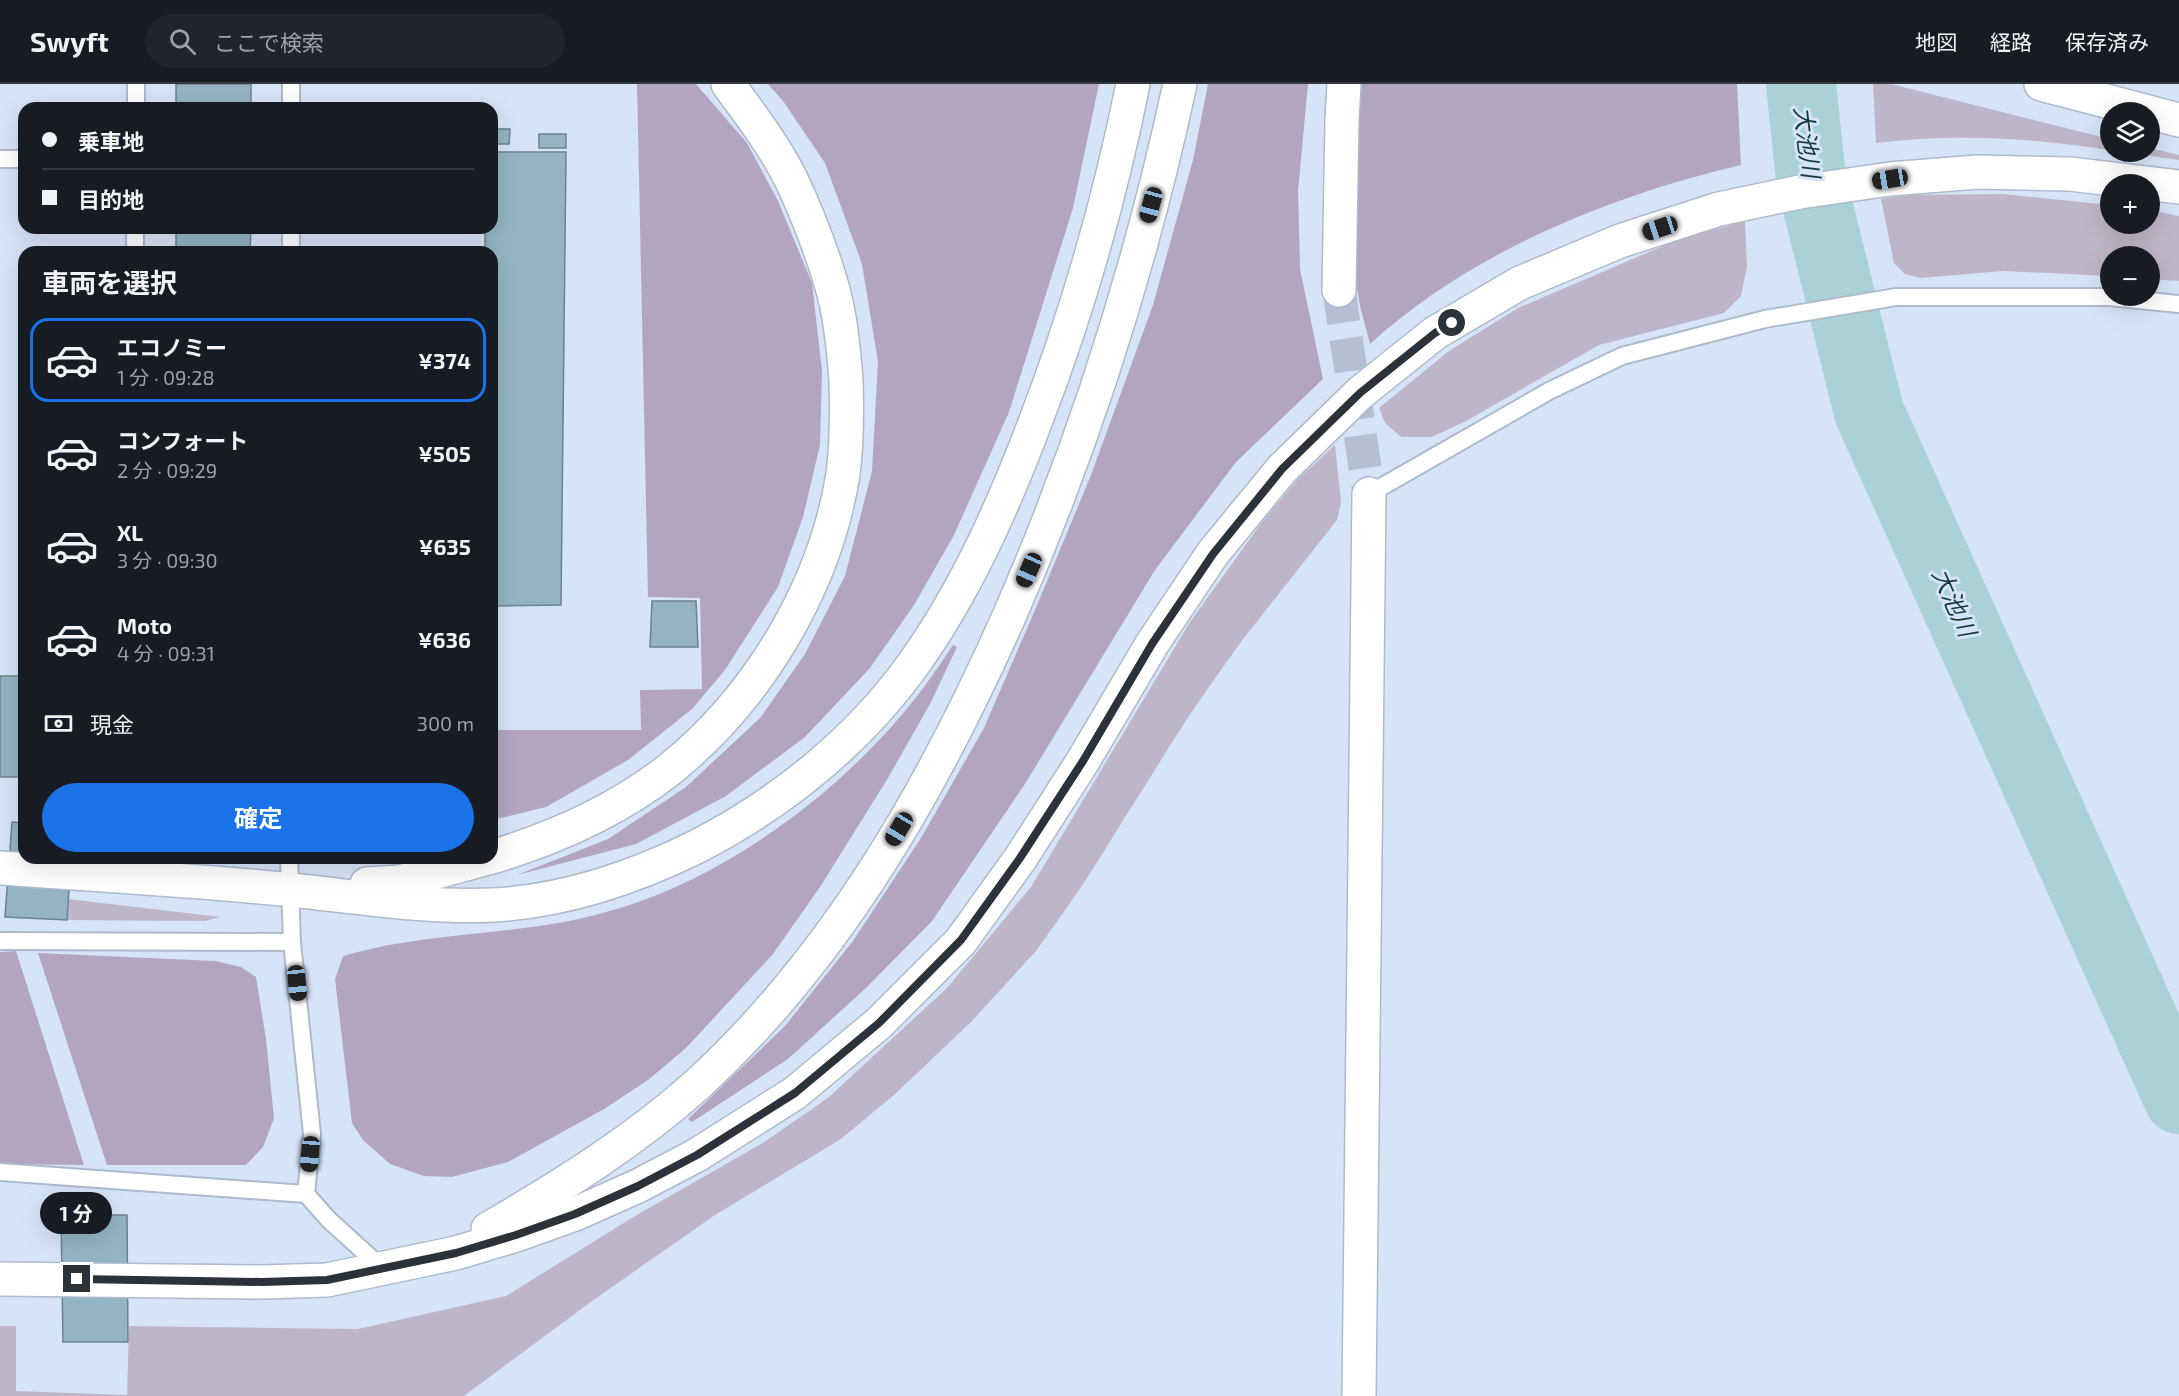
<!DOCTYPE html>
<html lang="ja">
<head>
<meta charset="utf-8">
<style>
	body { margin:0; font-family:"Exo 2","Noto Sans JP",sans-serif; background:#20242c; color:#f1f3f6; height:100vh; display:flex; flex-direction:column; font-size:22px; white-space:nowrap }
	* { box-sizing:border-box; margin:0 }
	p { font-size:20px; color:#9ea1a6 }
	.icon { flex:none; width:33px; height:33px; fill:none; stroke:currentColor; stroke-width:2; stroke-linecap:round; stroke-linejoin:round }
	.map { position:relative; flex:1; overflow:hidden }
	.drawer { position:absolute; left:18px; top:162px; width:480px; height:618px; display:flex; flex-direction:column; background:#171b24; border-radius:18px; box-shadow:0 6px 24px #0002 }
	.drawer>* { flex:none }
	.hud { position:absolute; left:18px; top:18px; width:480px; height:132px; border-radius:18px; box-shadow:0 6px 24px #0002; display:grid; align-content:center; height:132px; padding:0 24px; background:#171b24 }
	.fabs { position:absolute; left:2100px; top:18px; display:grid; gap:12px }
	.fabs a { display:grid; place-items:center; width:60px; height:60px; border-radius:50%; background:#171b24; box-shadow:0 6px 24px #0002; font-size:30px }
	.end { position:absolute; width:27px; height:27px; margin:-14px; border:8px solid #2c3239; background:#fff; box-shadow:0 0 0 3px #fff }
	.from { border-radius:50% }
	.bubble { position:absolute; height:42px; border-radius:21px; background:#171b24; box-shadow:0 6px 24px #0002; font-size:20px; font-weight:700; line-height:42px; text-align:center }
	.car { position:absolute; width:18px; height:36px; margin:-18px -9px; border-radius:8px; box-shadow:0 0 4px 2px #0007; background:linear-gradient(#222 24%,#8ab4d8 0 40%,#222 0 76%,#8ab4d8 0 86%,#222 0) }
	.hud b { display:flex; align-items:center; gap:21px; height:57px; font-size:22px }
	.hud b+b { border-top:2px solid #363941 }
	.hud i { width:15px; height:15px; background:#f1f3f6 }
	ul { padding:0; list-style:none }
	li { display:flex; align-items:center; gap:18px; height:84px; margin:0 12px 9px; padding:0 12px; border:3px solid transparent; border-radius:18px }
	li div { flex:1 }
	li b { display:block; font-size:22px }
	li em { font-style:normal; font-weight:700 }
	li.current { border-color:#1a73e8 }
	li>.icon { width:54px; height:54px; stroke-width:1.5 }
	h2 { padding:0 24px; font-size:27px; line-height:72px }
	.pay { display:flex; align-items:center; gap:15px; height:66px; padding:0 24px; font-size:22px }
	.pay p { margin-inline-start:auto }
	.button { display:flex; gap:12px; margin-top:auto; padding:12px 24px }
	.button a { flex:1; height:69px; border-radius:36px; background:#1a73e8; color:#fff; font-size:24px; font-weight:700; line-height:69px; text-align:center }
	header { display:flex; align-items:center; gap:36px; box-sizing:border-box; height:84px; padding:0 30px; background:#171b24; border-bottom:2px solid #363941 }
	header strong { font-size:28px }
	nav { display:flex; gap:33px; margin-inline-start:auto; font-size:21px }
	.search { width:420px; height:54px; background:#20242c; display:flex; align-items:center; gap:15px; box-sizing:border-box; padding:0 21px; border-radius:33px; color:#9ea1a6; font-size:22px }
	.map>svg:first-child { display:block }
</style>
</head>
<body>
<header>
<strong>Swyft</strong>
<div class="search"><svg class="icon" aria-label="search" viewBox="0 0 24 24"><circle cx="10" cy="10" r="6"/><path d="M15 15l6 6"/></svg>ここで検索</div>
<nav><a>地図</a><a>経路</a><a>保存済み</a></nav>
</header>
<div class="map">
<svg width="2179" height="1312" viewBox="0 0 2179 1312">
	<rect width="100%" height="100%" fill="#d6e4f7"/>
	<!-- green -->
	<g fill="#bfb5c8">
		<path d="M1873 0H1891L2110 55V66C2032 54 1954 49 1876 59Z"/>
		<polygon points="2150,64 2179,71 2179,76 2122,68 2150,68"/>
		<polygon points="2003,110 2110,121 2110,140 2150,140 2150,126 2179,132 2179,197 2150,195 2150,172 2110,172 2110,192 2003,187 1920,194 1905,190 1894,179 1881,115 1908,111"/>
		<polygon points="1745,137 1747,182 1741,212 1724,229 1599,261 1466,337 1432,353 1401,353 1385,339 1379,324 1449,267 1518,224 1677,156"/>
		<polygon points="1335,361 1341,418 1337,436 1240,559 1188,633 1082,802 1036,867 971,938 894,1011 841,1055 715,1131 592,1217 464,1312 0,1312 0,1242 16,1242 16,1307 127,1311 129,1242 358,1245 506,1212 635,1132 766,1057 829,1013 947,904 1031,803 1190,538 1262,438 1297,396"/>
		<polygon points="68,815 220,833 205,837 66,836"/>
	</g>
	<!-- forest -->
	<g fill="#b3a5c0">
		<polygon points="637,0 696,0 747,59 778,117 812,199 822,287 820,361 803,433 778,503 725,586 692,625 628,676 546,723 492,736 492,675 496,674 495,646 641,646 640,606 702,605 700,514 648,513"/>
		<polygon points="768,0 1099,0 1073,124 1009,328 954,451 914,521 870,584 805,653 726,712 636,760 517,791 608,755 686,703 760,634 805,570 845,492 872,387 878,278 862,180 825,79 783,17"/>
		<polygon points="1208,0 1308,0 1298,107 1300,185 1323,295 1236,378 1155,486 1025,700 932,837 867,903 788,975 692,1038 688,1035 785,942 853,857 921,754 984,644 1035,526 1091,391 1153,221 1193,76"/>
		<path d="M1359 0H1737L1741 81C1609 112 1471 168 1370 260L1360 222 1353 182Z"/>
		<path d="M953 561 957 563 930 620 888 694 820 803 773 870 686 964 648 996 604 1025 508 1078 452 1093 424 1092 390 1080 363 1056 352 1039 335 895 343 872C362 867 381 862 401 859 468 848 538 847 603 829 717 799 831 716 905 627 923 606 938 583 953 561Z"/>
		<polygon points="16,867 84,1081 0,1080 0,868"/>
		<polygon points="38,869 215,877 241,883 256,893 266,955 274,1034 263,1063 246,1081 107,1081"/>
	</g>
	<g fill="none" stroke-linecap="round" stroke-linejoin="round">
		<!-- river -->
		<polyline stroke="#aad1d5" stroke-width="70" points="1801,0 1811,95 1869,328 2179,1015"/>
	</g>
	<!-- building -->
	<g fill="#94b4c4" stroke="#6c828c" stroke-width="1.5">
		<rect x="176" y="0" width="75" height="24"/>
		<polygon points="492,45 510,45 509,60 492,60"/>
		<rect x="539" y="50" width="27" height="14"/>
		<polygon points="492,68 566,68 561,521 492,522 492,168 485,168 485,144 492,144"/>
		<polygon points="176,144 251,144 250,168 176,168"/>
		<polygon points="652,517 696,517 698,563 650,563"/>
		<rect x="0" y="592" width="24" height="101"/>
		<polygon points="12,738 24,739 24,774 71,774 67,836 5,833"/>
		<polygon points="61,1131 127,1131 128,1258 63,1258"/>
	</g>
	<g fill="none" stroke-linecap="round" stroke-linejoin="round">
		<!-- minor-tunnel -->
		<polyline stroke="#b4c0d1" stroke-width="33" stroke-dasharray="33 16" stroke-linecap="butt" points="1339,206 1369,410"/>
		<!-- service casing -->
		<g stroke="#acbacc" stroke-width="20">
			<g id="service">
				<polyline points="136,24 136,0"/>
				<polyline points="291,24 291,0"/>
				<polyline points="0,75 24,75"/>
				<polyline points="135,168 135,144"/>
				<polyline points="291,168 291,144"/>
				<polyline points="1369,410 1549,307 1622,272 1765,235 1896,213 2109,213 2179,220"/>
				<polyline points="289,774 292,858 312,1050 306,1110"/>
				<polyline points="0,857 292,858"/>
				<polyline points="0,1088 306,1110 329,1136 383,1185"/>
			</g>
		</g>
		<!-- minor casing -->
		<g stroke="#acbacc" stroke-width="36">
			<g id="minor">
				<polyline points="1339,206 1342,36 1344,0"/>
				<polyline points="1359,1312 1369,410"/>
			</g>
		</g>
		<!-- motorway casing -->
		<g stroke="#acbacc" stroke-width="36">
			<g id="motorway">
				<polyline points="2041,0 2179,36"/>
				<path d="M492 773C555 754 618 726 670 685 759 613 825 503 843 390 847 359 847 328 846 297 844 267 841 235 833 206 822 167 807 129 790 93 773 60 750 30 728 0"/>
				<path d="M0 784C97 791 195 796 292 806 359 813 426 824 494 821 565 817 633 794 696 763 780 720 857 658 912 582 966 507 1004 421 1036 336 1078 227 1110 114 1133 0"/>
				<polyline points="367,800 400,798 488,774"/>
				<path d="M488 1145C562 1102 636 1056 699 999 839 870 935 700 1011 528 1085 358 1141 181 1180 0"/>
				<polyline points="0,1195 262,1198 327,1196 456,1169 516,1151 575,1130 638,1102 697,1071 795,1009 879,939 961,857 1020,775 1083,677 1152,560 1213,469 1282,385 1360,309 1435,249 1520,199 1620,157 1719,125 1800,108 1890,95 1977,88 2070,90 2179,103"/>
			</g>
		</g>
		<!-- service -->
		<use href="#service" stroke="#fff" stroke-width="16"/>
		<!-- minor -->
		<use href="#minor" stroke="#fff" stroke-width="33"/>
		<!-- motorway -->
		<use href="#motorway" stroke="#fff" stroke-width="33"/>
	</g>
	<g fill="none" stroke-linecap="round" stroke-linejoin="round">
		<!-- route -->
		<polyline stroke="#2c3239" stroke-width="8" points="77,1195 262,1198 327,1196 456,1169 516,1151 575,1130 638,1102 697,1071 795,1009 879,939 961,856 1020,774 1083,677 1152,560 1213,470 1282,385 1360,309 1435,249 1452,239"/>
	</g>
	<g text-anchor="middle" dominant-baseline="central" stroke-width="6" stroke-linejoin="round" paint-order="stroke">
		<!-- water labels -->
		<g font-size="24" font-style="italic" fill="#153b3e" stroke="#d6e4f7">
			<text transform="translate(1808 58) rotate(83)">大池川</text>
			<text transform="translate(1955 518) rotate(66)">大池川</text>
		</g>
	</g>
</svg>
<div class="fabs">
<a><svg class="icon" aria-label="layers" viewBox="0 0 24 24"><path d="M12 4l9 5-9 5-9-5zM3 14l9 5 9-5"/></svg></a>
<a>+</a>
<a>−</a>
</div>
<i class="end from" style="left:1452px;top:239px"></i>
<i class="end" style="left:77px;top:1195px"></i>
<div class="bubble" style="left:40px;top:1108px;width:72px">1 分</div>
<i class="car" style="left:1890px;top:95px;rotate:261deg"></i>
<i class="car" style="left:1151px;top:121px;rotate:195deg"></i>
<i class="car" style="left:1660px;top:144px;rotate:252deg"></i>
<i class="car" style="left:1029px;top:486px;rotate:204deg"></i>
<i class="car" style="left:899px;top:745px;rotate:211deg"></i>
<i class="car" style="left:297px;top:899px;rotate:174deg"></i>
<i class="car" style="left:310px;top:1070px;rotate:185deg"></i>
<div class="hud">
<b><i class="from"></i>乗車地</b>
<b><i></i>目的地</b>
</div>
<section class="drawer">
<h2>車両を選択</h2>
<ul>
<li class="current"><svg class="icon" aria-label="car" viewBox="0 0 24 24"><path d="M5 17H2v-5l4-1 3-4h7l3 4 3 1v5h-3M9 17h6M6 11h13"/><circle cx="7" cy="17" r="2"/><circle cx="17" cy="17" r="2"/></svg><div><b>エコノミー</b><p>1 分 · 09:28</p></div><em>¥374</em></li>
<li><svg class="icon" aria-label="car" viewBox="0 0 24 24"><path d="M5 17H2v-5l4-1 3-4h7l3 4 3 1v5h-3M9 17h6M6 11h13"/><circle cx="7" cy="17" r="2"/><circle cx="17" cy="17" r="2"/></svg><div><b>コンフォート</b><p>2 分 · 09:29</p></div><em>¥505</em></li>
<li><svg class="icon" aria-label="car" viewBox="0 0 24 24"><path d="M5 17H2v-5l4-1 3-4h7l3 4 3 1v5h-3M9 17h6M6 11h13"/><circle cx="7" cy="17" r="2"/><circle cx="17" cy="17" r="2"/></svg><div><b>XL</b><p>3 分 · 09:30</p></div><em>¥635</em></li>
<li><svg class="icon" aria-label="car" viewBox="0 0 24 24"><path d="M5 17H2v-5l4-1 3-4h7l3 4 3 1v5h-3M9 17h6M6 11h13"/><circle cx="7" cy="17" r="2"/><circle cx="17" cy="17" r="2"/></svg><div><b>Moto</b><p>4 分 · 09:31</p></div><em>¥636</em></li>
</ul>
<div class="pay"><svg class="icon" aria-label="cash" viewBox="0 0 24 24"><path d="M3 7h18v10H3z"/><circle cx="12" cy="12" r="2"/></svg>現金<p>300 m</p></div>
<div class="button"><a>確定</a></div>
</section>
</div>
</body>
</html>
